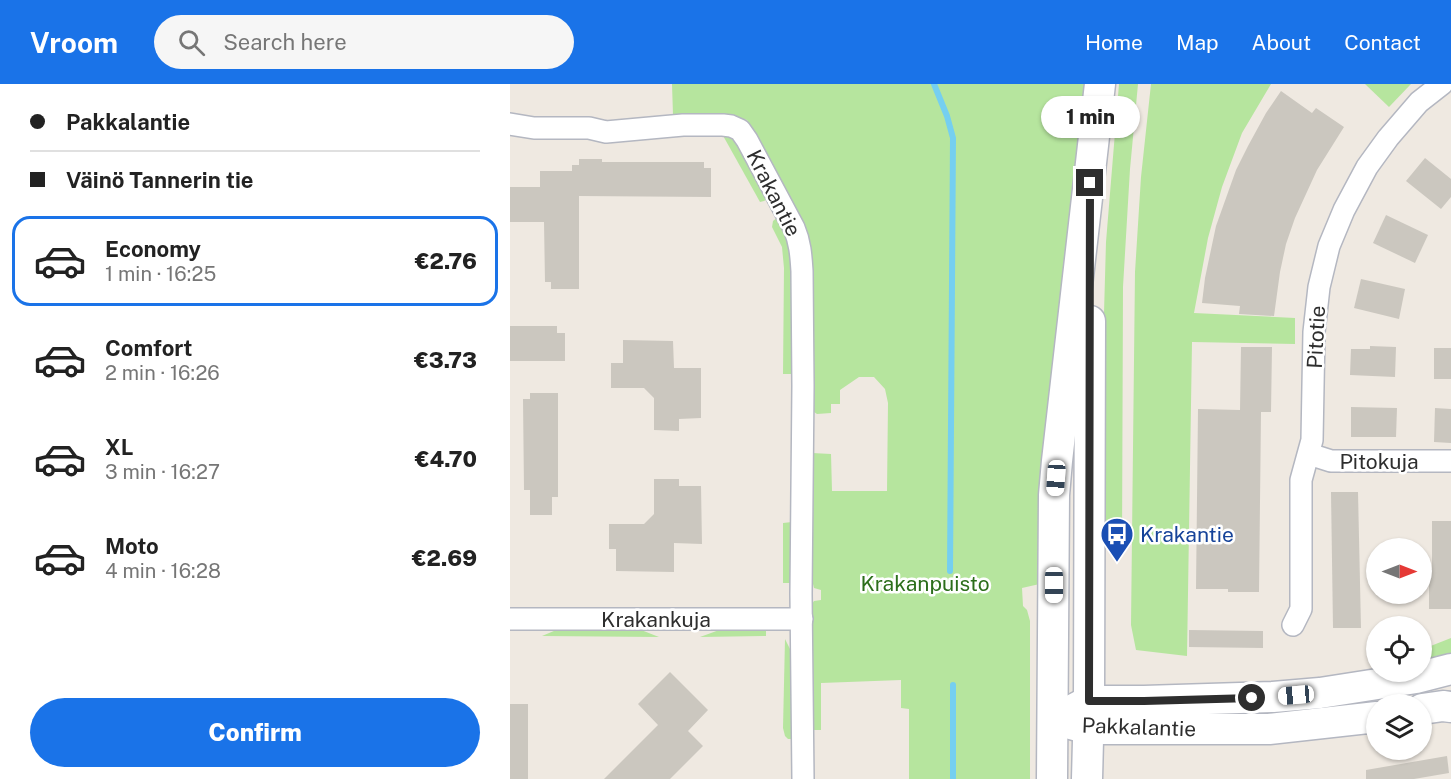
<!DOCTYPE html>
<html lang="en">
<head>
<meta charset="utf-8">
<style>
	body { margin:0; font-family:"Public Sans",sans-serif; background:#f6f6f6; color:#222; height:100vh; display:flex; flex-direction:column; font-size:22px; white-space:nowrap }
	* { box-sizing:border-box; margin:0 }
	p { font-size:20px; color:#767676 }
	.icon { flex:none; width:33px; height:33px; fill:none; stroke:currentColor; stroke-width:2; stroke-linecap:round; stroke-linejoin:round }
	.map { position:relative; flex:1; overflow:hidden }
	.drawer { display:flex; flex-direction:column; background:#fff; width:510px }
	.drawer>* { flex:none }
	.hud { display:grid; align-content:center; height:132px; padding:0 30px; background:#fff }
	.needle { width:39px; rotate:90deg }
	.controls { position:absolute; left:856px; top:454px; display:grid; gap:12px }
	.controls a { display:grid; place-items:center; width:66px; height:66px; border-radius:50%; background:#fff; box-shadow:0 2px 4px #0004; font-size:30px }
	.end { position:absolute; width:27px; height:27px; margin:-14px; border:8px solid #2e2e2e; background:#fff; box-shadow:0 0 0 3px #fff }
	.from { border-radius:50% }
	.bubble { position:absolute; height:42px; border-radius:21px; background:#fff; box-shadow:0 2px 4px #0004; font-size:20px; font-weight:800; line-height:42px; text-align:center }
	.car { position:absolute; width:18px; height:36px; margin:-18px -9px; border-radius:8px; box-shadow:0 0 4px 2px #0007; background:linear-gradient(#fff 24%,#345 0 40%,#fff 0 76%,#345 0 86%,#fff 0) }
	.hud b { display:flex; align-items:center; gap:21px; height:57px; font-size:22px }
	.hud b+b { border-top:2px solid #e0e0e0 }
	.hud i { width:15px; height:15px; background:#222 }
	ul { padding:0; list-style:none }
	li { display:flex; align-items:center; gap:18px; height:90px; margin:0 12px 9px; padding:0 18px; border:3px solid transparent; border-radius:18px }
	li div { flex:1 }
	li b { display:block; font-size:22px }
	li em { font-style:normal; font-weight:800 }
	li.current { border-color:#1a73e8 }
	li>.icon { width:54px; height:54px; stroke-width:1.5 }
	.action { display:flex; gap:12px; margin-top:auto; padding:12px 30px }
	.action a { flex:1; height:69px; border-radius:36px; background:#1a73e8; color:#fff; font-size:24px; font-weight:800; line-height:69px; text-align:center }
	header { display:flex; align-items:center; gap:36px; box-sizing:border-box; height:84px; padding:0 30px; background:#1a73e8; color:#fff }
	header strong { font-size:28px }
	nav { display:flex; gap:33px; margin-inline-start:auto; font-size:21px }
	.search { width:420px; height:54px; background:#f6f6f6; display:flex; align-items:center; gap:15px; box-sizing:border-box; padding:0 21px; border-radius:33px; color:#767676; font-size:22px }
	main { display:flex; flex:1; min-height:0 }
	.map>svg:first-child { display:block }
</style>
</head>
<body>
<header>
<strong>Vroom</strong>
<div class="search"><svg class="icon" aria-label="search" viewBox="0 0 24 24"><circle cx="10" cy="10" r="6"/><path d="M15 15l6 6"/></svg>Search here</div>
<nav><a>Home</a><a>Map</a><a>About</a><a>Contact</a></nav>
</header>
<main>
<section class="drawer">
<div class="hud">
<b><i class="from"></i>Pakkalantie</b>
<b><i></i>Väinö Tannerin tie</b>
</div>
<ul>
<li class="current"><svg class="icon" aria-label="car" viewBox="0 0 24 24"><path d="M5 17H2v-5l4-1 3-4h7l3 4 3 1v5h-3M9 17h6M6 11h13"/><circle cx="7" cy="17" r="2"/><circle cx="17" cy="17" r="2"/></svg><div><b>Economy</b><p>1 min · 16:25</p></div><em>€2.76</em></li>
<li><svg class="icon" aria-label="car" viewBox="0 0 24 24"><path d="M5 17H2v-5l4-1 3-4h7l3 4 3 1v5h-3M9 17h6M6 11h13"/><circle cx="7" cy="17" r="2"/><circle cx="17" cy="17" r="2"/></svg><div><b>Comfort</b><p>2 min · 16:26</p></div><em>€3.73</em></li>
<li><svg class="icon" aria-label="car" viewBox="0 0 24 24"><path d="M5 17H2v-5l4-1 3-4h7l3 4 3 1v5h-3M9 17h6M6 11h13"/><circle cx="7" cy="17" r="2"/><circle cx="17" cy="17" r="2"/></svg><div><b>XL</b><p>3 min · 16:27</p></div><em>€4.70</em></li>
<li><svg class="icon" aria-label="car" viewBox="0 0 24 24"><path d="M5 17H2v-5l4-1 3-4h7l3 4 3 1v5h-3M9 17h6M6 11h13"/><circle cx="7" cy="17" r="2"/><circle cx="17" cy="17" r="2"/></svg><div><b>Moto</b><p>4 min · 16:28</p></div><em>€2.69</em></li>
</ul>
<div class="action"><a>Confirm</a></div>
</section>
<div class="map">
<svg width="941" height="695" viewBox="0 0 941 695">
	<rect width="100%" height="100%" fill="#efe9e1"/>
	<!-- green -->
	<g fill="#b6e59e">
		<polygon points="162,0 578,0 534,499 512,504 513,522 517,526 520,537 520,695 399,695 399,625 391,624 391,596 311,599 311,646 303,646 302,520 304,517 311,516 311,506 304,504 303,500 302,369 321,370 322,407 377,407 378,319 375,305 364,293 349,293 330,306 330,320 321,320 321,329 307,330 301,326 302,187 299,159 293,138 237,36 227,34 163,31"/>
		<polygon points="609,0 628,0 620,85 613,203 612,463 600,462 592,425 593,265 596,158"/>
		<polygon points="641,0 761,0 732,49 712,103 698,154 684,229 785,234 785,260 682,258 677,572 626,566 621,541 625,188 631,93"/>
		<polygon points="855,0 901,0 879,23"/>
		<polygon points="211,48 226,53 259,114 254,117 250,118"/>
		<polygon points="268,133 279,155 282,181 282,290 273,290 274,184 272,163 262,143 263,137"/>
		<polygon points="282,438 282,499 273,499 273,439"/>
		<polygon points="51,544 126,544 149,553 32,552"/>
		<polygon points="256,544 256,552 190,553 212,545"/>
		<polygon points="941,554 941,570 929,580 912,585 913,565"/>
		<polygon points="275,555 282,569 282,655 278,655 275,652 273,644"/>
	</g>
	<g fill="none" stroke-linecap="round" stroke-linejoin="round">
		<!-- stream -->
		<g stroke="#75cff0" stroke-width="6">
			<polyline points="424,0 437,32 443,54 440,487"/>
			<polyline points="443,601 443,695"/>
		</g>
	</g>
	<!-- building -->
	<g fill="#cbc7bf">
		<polygon points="771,7 802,29 806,24 834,43 807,86 785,134 776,160 770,188 764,232 729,230 730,222 692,219 695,194 706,142 726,86 738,62 756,29"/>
		<polygon points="915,74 941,95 941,113 931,125 896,97"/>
		<polygon points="69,75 92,75 92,78 194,78 194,84 201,84 201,113 69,112 69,205 41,205 41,198 35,198 34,138 0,138 0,103 30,103 30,87 62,87 62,81 69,81"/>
		<polygon points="876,131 918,151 905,179 863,159"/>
		<polygon points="851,195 895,205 889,235 844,224"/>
		<polygon points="0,242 47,242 47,249 55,249 55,277 0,277"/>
		<polygon points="113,256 163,257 164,284 191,284 191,334 169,335 169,347 144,346 144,314 134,304 101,304 101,279 113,279"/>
		<polygon points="860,262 886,263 885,293 840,291 841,265 860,265"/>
		<polygon points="731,263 762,263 761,328 751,328 749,508 718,508 718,505 686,505 688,325 730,326"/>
		<rect x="924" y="264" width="17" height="31"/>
		<polygon points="20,309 48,309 48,413 42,413 42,431 20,431 20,406 14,406 13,315 20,315"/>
		<polygon points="841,323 887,324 886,353 841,353"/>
		<polygon points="925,324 941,325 941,359 924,358"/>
		<polygon points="144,395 169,395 169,402 191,402 192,460 164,459 164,488 106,487 106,465 99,465 99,440 134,440 144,430"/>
		<polygon points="821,408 848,408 851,544 823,544"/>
		<polygon points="922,437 941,437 941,525 919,525 919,485 922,485"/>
		<polygon points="679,546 753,547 753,564 679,563"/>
		<polygon points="160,588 198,626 178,647 193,662 160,695 94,695 148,641 128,620"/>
		<rect x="0" y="620" width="18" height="75"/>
		<polygon points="937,672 939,689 904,695 856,695 856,686"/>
	</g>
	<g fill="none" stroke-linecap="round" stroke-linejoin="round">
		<!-- street casing -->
		<g stroke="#b4b7c1" stroke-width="24">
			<g id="street">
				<path d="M0 40 24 44H79L96 48 173 41H213L221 42 230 46 237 56 284 144C290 158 291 171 292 187L293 302 291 510 293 695"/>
				<polyline points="799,370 821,377 941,377"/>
				<polyline points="0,535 292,535"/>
				<polyline points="783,541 791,525 791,396 802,356 804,248 809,203 819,162 834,126 857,83 878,54 909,18 932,0"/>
			</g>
		</g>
		<!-- secondary casing -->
		<g stroke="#b4b7c1" stroke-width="33">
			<g id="secondary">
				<polyline points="912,625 933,622 941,623"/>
				<polyline points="562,626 579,617 634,617 763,613 810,609 906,594 941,585"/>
				<polyline points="561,640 579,645 759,645 867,633"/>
				<polyline points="542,695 544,411 547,377 590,0"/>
				<polyline points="577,695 579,617 580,237"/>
			</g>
		</g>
		<!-- street -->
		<use href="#street" stroke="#fff" stroke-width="21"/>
		<!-- secondary -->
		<use href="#secondary" stroke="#fff" stroke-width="30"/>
	</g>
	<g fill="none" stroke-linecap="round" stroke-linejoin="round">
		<!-- route -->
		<polyline stroke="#2e2e2e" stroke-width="8" points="580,99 579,617 634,617 742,614"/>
	</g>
	<!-- icons -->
	<defs>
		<g id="bus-pin" transform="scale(1.725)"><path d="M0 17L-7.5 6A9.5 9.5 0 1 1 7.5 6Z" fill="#1a4fb4" stroke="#fff"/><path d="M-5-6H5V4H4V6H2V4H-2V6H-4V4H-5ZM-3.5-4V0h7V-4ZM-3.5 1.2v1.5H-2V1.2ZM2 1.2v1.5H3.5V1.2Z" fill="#fff"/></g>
	</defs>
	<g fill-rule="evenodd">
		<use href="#bus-pin" x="607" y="450"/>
	</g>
	<g text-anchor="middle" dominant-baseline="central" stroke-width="5" stroke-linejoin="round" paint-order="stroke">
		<!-- street labels -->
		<g font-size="21" fill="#2e2e2e" stroke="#fff">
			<text transform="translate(264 109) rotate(63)">Krakantie</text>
			<text transform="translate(806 253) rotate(-87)">Pitotie</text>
			<text x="869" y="377">Pitokuja</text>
			<text x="146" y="535">Krakankuja</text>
			<text transform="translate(629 643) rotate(2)">Pakkalantie</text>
		</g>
		<!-- transit labels -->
		<g font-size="21" fill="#164399" stroke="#fff" text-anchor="start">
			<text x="630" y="450">Krakantie</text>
		</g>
		<!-- park labels -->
		<g font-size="21" fill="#2c6e1b" stroke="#fff">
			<text x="415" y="499">Krakanpuisto</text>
		</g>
	</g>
</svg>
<div class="controls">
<a><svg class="needle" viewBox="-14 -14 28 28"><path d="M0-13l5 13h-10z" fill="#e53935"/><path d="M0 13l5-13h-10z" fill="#767676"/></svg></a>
<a><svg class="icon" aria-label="locate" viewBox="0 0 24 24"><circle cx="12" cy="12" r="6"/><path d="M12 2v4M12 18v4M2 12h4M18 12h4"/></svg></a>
<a><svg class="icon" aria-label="layers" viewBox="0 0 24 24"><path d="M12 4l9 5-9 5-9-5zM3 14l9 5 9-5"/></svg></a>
</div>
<i class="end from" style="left:742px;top:614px"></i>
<i class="end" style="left:580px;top:99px"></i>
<div class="bubble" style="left:531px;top:12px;width:99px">1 min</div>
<i class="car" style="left:546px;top:394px;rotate:184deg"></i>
<i class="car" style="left:544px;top:501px;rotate:180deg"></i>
<i class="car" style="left:786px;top:611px;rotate:265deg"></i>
</div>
</main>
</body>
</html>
